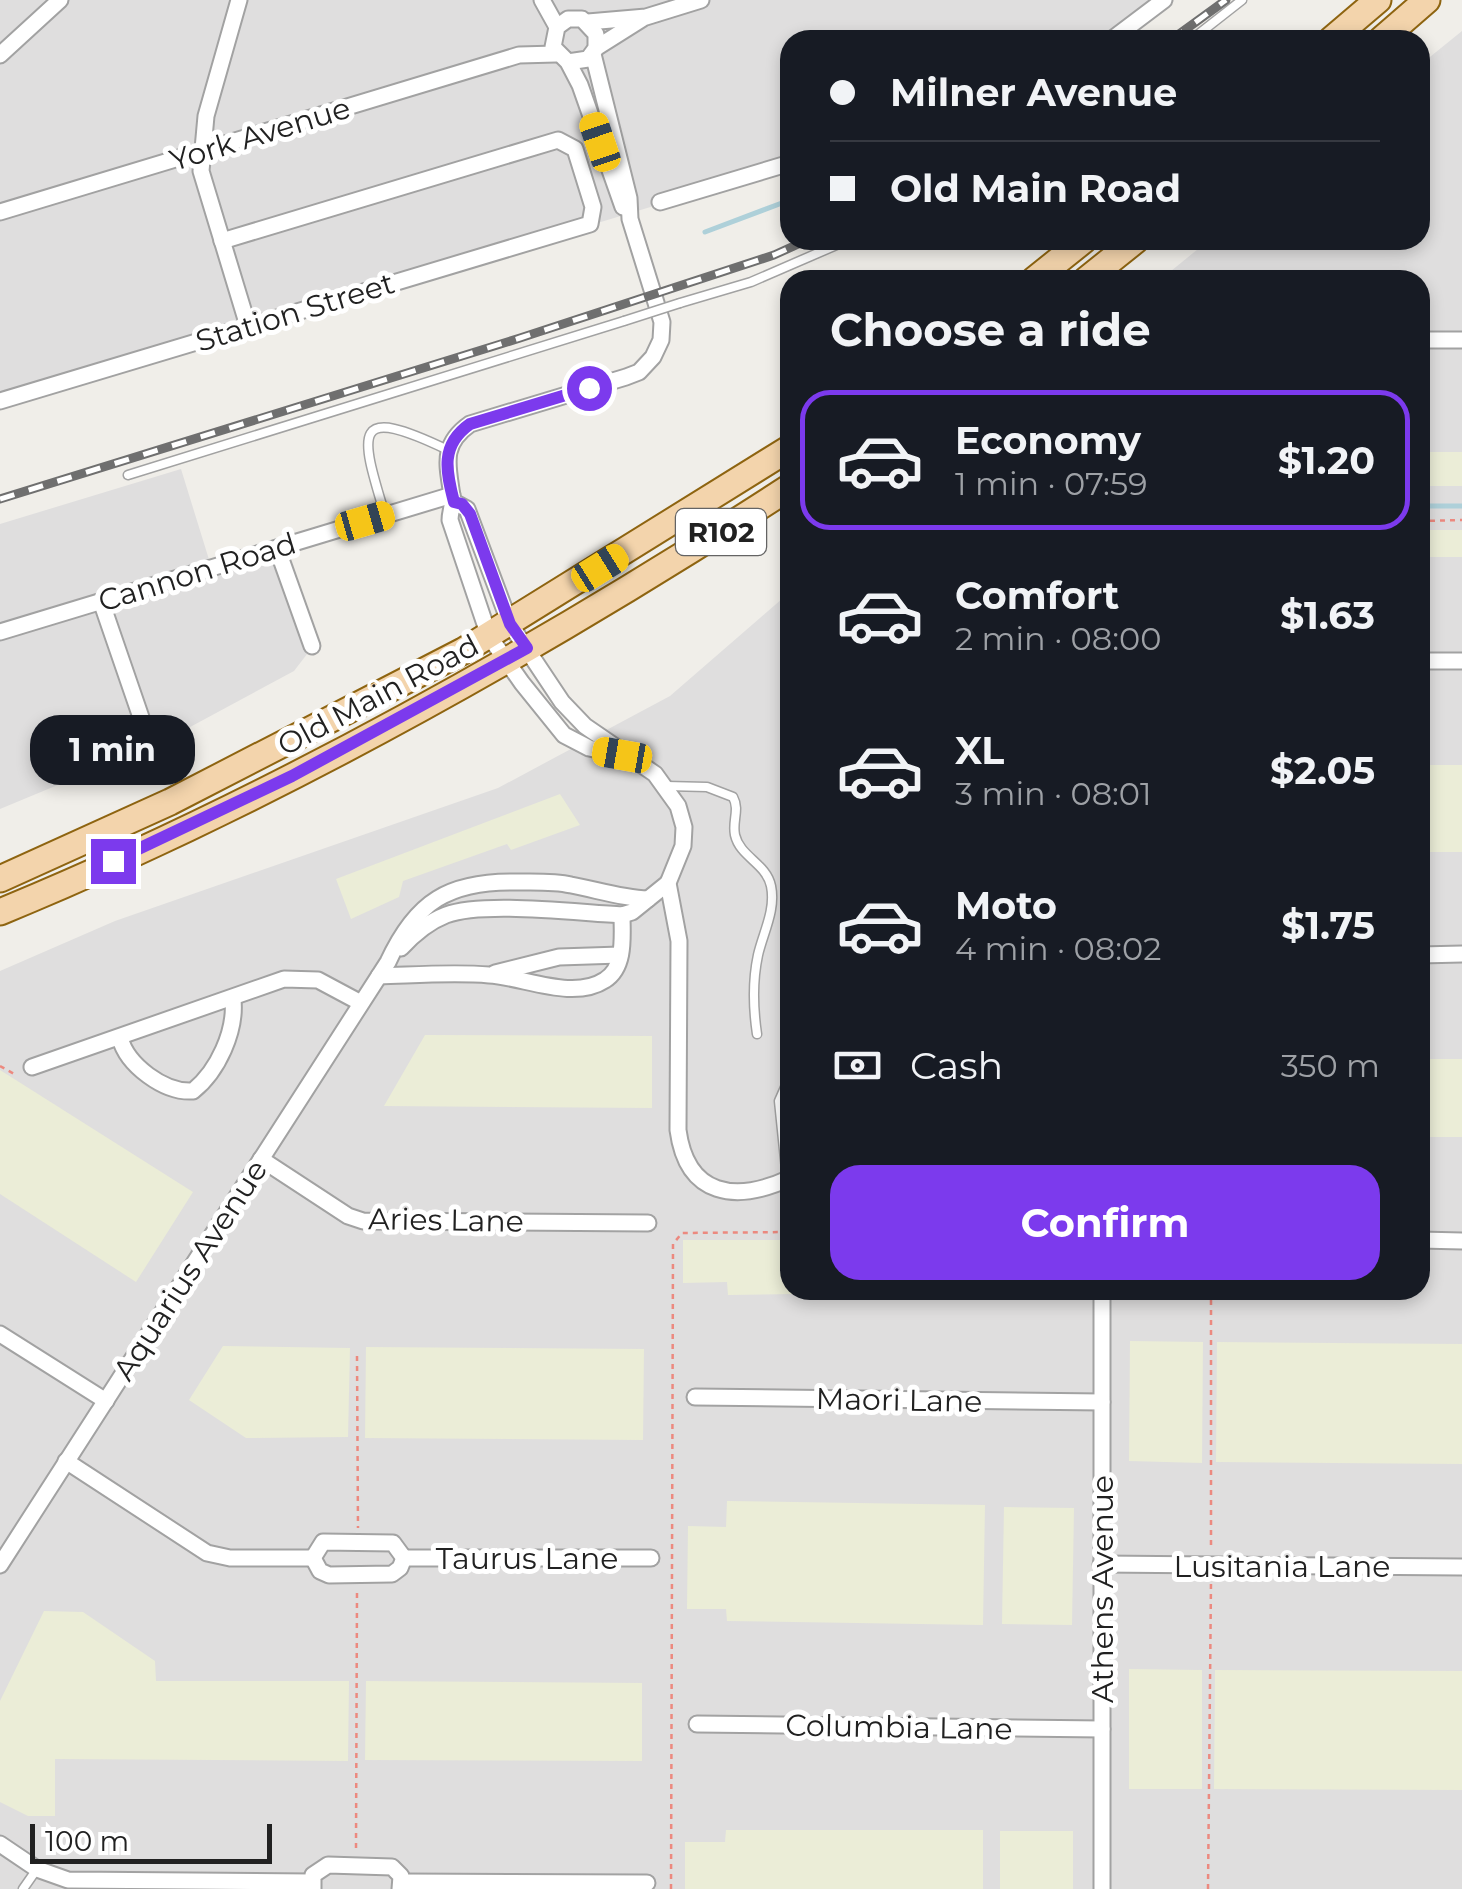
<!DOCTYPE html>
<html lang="en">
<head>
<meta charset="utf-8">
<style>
	body { margin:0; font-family:Montserrat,sans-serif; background:#20242c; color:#f1f3f6; height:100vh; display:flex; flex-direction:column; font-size:38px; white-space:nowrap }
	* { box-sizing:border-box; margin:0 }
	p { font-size:32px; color:#9ea1a6 }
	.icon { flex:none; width:55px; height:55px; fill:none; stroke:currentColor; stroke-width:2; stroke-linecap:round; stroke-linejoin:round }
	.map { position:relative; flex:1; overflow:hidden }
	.sheet { position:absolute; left:780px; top:270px; width:650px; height:1030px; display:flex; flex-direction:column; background:#171b24; border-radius:30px; box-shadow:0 5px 15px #0003 }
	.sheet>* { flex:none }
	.guide { position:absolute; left:780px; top:30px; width:650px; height:220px; border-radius:30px; box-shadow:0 5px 15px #0003; display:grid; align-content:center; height:220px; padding:0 50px; background:#171b24 }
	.scale { position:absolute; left:30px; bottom:25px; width:242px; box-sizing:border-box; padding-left:10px; border:5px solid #212121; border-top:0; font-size:28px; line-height:35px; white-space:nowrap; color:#212121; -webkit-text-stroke:8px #fff; paint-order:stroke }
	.end { position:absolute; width:45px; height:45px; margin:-22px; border:12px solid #7c3aed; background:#fff; box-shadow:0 0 0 5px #fff }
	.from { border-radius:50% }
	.bubble { position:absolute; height:70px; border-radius:30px; background:#171b24; box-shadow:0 5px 15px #0003; font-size:32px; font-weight:700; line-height:70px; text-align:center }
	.car { position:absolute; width:30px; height:60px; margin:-30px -15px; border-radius:12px; box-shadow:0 0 8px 2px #0007; background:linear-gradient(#f5c518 24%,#345 0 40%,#f5c518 0 76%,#345 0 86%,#f5c518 0) }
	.guide b { display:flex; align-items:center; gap:35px; height:95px; font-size:38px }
	.guide b+b { border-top:2px solid #363941 }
	.guide i { width:25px; height:25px; background:#f1f3f6 }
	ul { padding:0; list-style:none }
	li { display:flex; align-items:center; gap:30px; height:140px; margin:0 20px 15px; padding:0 30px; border:5px solid transparent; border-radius:30px }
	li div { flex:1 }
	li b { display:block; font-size:38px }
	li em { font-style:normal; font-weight:700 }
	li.selected { border-color:#7c3aed }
	li>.icon { width:90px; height:90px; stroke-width:1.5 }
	h2 { padding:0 50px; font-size:45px; line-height:120px }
	.pay { display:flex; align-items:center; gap:25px; height:110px; padding:0 50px; font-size:38px }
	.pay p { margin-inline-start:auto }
	.button { display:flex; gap:20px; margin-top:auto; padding:20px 50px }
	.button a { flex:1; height:115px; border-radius:30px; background:#7c3aed; color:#fff; font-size:40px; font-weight:700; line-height:115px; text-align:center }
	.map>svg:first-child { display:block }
</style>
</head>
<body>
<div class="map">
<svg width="1462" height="1889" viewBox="0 0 1462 1889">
	<rect width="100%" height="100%" fill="#f0eee9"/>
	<!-- residential -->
	<g fill="#dfdede">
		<polygon points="0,0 1154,0 1106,40 790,40 790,165 0,403"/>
		<polygon points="1462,31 1462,1889 0,1889 0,971 115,921 498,788 670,696 790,592 790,1290 1420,1290 1420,280 1160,280 1209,240 1420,240 1420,65"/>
		<polygon points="181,469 211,566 277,546 314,645 294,671 166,740 0,809 0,524"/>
	</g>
	<!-- farmland -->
	<g fill="#ebedd7">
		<rect x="1420" y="452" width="42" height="34"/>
		<rect x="1420" y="530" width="42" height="27"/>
		<rect x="1420" y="765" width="42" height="87"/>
		<polygon points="560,794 580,825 511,850 507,844 403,881 399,897 351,919 336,879"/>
		<polygon points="425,1035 652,1036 652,1108 384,1106"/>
		<rect x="1420" y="1059" width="42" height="78"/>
		<polygon points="0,1070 193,1192 136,1282 0,1194"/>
		<polygon points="683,1240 790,1240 790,1290 990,1291 728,1295 727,1282 683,1283"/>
		<polygon points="1130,1341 1203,1342 1202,1463 1129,1461"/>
		<polygon points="1217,1342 1462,1344 1462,1464 1216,1462"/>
		<polygon points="223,1346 350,1348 348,1437 246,1438 189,1400"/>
		<polygon points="366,1347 644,1349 643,1440 365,1438"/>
		<polygon points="727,1501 985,1505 983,1625 727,1621 726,1609 687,1609 688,1526 726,1527"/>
		<polygon points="1004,1507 1074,1508 1072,1625 1002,1624"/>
		<polygon points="44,1611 83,1612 155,1661 156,1681 349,1681 348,1761 55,1759 55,1816 28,1816 0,1802 0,1701"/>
		<polygon points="1129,1669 1202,1670 1202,1789 1129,1789"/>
		<polygon points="1215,1670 1462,1671 1462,1790 1214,1789"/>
		<polygon points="366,1681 642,1683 642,1761 365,1760"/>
		<polygon points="726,1830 983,1830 983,1889 685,1889 685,1842 725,1842"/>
		<rect x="1000" y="1831" width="73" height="58"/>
	</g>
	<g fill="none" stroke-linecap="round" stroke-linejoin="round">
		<!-- stream -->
		<g stroke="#aed0d9" stroke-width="5">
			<polyline points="705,232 790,200"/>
			<polyline points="1137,275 1141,280"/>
			<polyline points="1420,506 1462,506"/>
		</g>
		<!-- lane casing -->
		<g stroke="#a2a2a2" stroke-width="11">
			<g id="lane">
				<polyline points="1191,40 1242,0"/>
				<polyline points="680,303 751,282 848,240"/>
				<polyline points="128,475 624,321"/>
				<path d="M385 515C359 430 352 404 448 450"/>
				<path d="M666 786 707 787 733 797C740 810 732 821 735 835 740 857 766 863 771 886 776 910 763 933 758 955 752 983 753 1007 757 1034"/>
				<polyline points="787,1179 779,1101 790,1076"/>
				<polyline points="23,1889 37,1869"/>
			</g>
		</g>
		<!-- street casing -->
		<g stroke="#a2a2a2" stroke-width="19">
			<g id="street">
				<polyline points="239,0 206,116 201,171 248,326"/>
				<polyline points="542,0 557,27"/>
				<polyline points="588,22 646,17 701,0"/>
				<polyline points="1111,40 1164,0"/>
				<polyline points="596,48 642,19"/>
				<path d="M593 54 629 198 630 219 662 322 661 340 653 357 639 372 626 377 470 424C440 445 448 466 452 496 454 505 450 511 450 520L489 636 522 683 564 735 589 748 622 755"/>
				<polyline points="0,55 60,0"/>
				<polyline points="568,62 588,59 596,48 596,34 582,19 568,19 557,27 553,47 568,62 580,85 623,207"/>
				<polyline points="660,202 790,163"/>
				<polyline points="0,212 519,55 556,54"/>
				<polyline points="1420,340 1462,340"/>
				<polyline points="0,401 590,224 593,207 575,149 558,140 222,241"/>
				<path d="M454 502 467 509 510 624 562 702 585 726 655 774 678 806 684 827 683 846 668 883 679 941 678 1130C687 1197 736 1203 790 1178"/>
				<polyline points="277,548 312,646"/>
				<polyline points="101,601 145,729"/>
				<polyline points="0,632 452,495"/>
				<polyline points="1420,661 1462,661"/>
				<path d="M401 948C413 935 428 922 446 915 484 901 578 913 622 915L632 912 668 883"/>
				<polyline points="1420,955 1462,954"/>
				<polyline points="495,973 559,957 620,955"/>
				<path d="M379 976C415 975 453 972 489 975 524 977 573 1001 605 980 626 967 622 935 622 915"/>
				<path d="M120 1038C127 1065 164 1093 193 1091 218 1071 236 1031 233 1000"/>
				<polyline points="32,1067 284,979 318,980 361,1003"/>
				<polyline points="261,1159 348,1216 363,1221 648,1223"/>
				<polyline points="1420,1240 1462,1241"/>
				<polyline points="1102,1290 1102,1889"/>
				<polyline points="0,1334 106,1401"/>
				<polyline points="695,1397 1102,1402"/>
				<polyline points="66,1461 207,1553 230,1558 313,1558"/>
				<polyline points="313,1558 323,1542 393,1543 404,1558"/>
				<polyline points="313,1558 320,1571 329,1575 392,1574 400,1568 404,1558"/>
				<polyline points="404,1558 651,1558"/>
				<polyline points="1101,1564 1462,1567"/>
				<path d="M0 1565 388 962C416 901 449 881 516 882 534 882 554 881 571 885 598 890 620 898 648 899"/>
				<polyline points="697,1724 1102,1729"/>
				<polyline points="0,1844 37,1869 68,1880 312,1882"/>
				<polyline points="402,1882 647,1883"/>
				<polyline points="313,1889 313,1875 328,1865 392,1867 401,1876 400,1889"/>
			</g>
		</g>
		<!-- primary casing -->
		<g stroke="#8e6410" stroke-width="29">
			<g id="primary">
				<polyline points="1331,40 1378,0"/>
				<polyline points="1381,40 1427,0"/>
				<polyline points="1034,280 1084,240"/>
				<polyline points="1086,280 1136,240"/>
				<polyline points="0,879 170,802 463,651 790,448"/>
				<path d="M0 912C276 798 540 649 790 487"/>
			</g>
		</g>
		<!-- path -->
		<g stroke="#ec897f" stroke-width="2.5" stroke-dasharray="5 5" stroke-linecap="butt">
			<polyline points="1420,521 1462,520"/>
			<polyline points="0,1066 16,1075"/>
			<polyline points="1211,1290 1211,1548"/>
			<polyline points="357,1356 358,1528"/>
			<polyline points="356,1848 357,1591"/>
			<polyline points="671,1889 673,1244 682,1233 790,1232"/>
			<polyline points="1208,1889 1211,1581"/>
		</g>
		<!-- lane -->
		<use href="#lane" stroke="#fff" stroke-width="8"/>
		<!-- street -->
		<use href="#street" stroke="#fff" stroke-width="15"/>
		<!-- primary -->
		<use href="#primary" stroke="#f3d4ac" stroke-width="25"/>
		<!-- rail casing -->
		<g stroke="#6f6f6f" stroke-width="9">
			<g id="rail">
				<polyline points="1171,40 1226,0"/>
				<polyline points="0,499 520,338 774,255 807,240"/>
			</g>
		</g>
		<!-- rail -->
		<use href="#rail" stroke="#fff" stroke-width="5" stroke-dasharray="15" stroke-linecap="butt"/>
		<!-- lane-bridge casing -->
		<g stroke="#a2a2a2" stroke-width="11" stroke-linecap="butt">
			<polyline id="lane-bridge" points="624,321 680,303"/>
		</g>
		<!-- lane-bridge -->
		<use href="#lane-bridge" stroke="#fff" stroke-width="8"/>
	</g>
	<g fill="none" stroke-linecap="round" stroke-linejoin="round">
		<!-- route -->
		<path stroke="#7c3aed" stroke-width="12" d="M113 861 292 776 527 648 510 624 470 514 462 504 454 502C446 471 440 445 470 424L589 388"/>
	</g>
	<g text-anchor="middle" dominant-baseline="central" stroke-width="10" stroke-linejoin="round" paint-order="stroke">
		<!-- shield labels -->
		<rect fill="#fff" stroke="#646464" stroke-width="2.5" x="676" y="509" width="90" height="46" rx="8"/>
		<g font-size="28" font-weight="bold" fill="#212121">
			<text x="721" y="532">R102</text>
		</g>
		<!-- street labels -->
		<g font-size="30" fill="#212121" stroke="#fff">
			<text transform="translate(260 134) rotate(-17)">York Avenue</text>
			<text transform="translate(295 312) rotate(-17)">Station Street</text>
			<text transform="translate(197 572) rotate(-17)">Cannon Road</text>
			<text transform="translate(378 695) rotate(-28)">Old Main Road</text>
			<text transform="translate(446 1220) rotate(1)">Aries Lane</text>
			<text transform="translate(190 1270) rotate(-57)">Aquarius Avenue</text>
			<text transform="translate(899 1400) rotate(1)">Maori Lane</text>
			<text x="527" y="1558">Taurus Lane</text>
			<text x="1282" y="1566">Lusitania Lane</text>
			<text transform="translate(1102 1589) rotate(-90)">Athens Avenue</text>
			<text transform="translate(899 1727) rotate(1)">Columbia Lane</text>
		</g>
	</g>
</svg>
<div class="scale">100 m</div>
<i class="end from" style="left:589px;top:388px"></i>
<i class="end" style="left:113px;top:861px"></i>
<div class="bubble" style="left:30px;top:715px;width:165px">1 min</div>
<i class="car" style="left:600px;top:142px;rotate:341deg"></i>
<i class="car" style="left:365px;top:521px;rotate:74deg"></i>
<i class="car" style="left:600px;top:568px;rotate:58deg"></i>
<i class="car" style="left:622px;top:755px;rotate:280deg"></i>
<div class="guide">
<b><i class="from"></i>Milner Avenue</b>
<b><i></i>Old Main Road</b>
</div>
<section class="sheet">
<h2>Choose a ride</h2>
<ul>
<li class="selected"><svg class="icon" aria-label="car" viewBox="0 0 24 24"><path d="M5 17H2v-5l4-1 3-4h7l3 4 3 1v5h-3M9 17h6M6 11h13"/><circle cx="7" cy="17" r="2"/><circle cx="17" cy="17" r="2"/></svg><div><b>Economy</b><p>1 min · 07:59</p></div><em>$1.20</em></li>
<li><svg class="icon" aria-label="car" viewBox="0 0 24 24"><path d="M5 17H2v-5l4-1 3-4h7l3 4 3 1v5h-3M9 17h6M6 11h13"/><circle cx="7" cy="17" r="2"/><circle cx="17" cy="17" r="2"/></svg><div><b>Comfort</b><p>2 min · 08:00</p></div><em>$1.63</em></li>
<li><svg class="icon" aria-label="car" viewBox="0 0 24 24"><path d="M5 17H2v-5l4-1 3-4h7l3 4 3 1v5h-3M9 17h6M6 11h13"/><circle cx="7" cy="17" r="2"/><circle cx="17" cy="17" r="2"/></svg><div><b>XL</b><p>3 min · 08:01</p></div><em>$2.05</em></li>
<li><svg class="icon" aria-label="car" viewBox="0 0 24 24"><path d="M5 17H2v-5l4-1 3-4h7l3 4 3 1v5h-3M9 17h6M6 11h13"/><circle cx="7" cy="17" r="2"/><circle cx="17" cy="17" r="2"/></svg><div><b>Moto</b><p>4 min · 08:02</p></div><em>$1.75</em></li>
</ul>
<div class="pay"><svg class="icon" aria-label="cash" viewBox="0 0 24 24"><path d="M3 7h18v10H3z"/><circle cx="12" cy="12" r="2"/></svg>Cash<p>350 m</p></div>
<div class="button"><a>Confirm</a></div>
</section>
</div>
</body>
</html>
